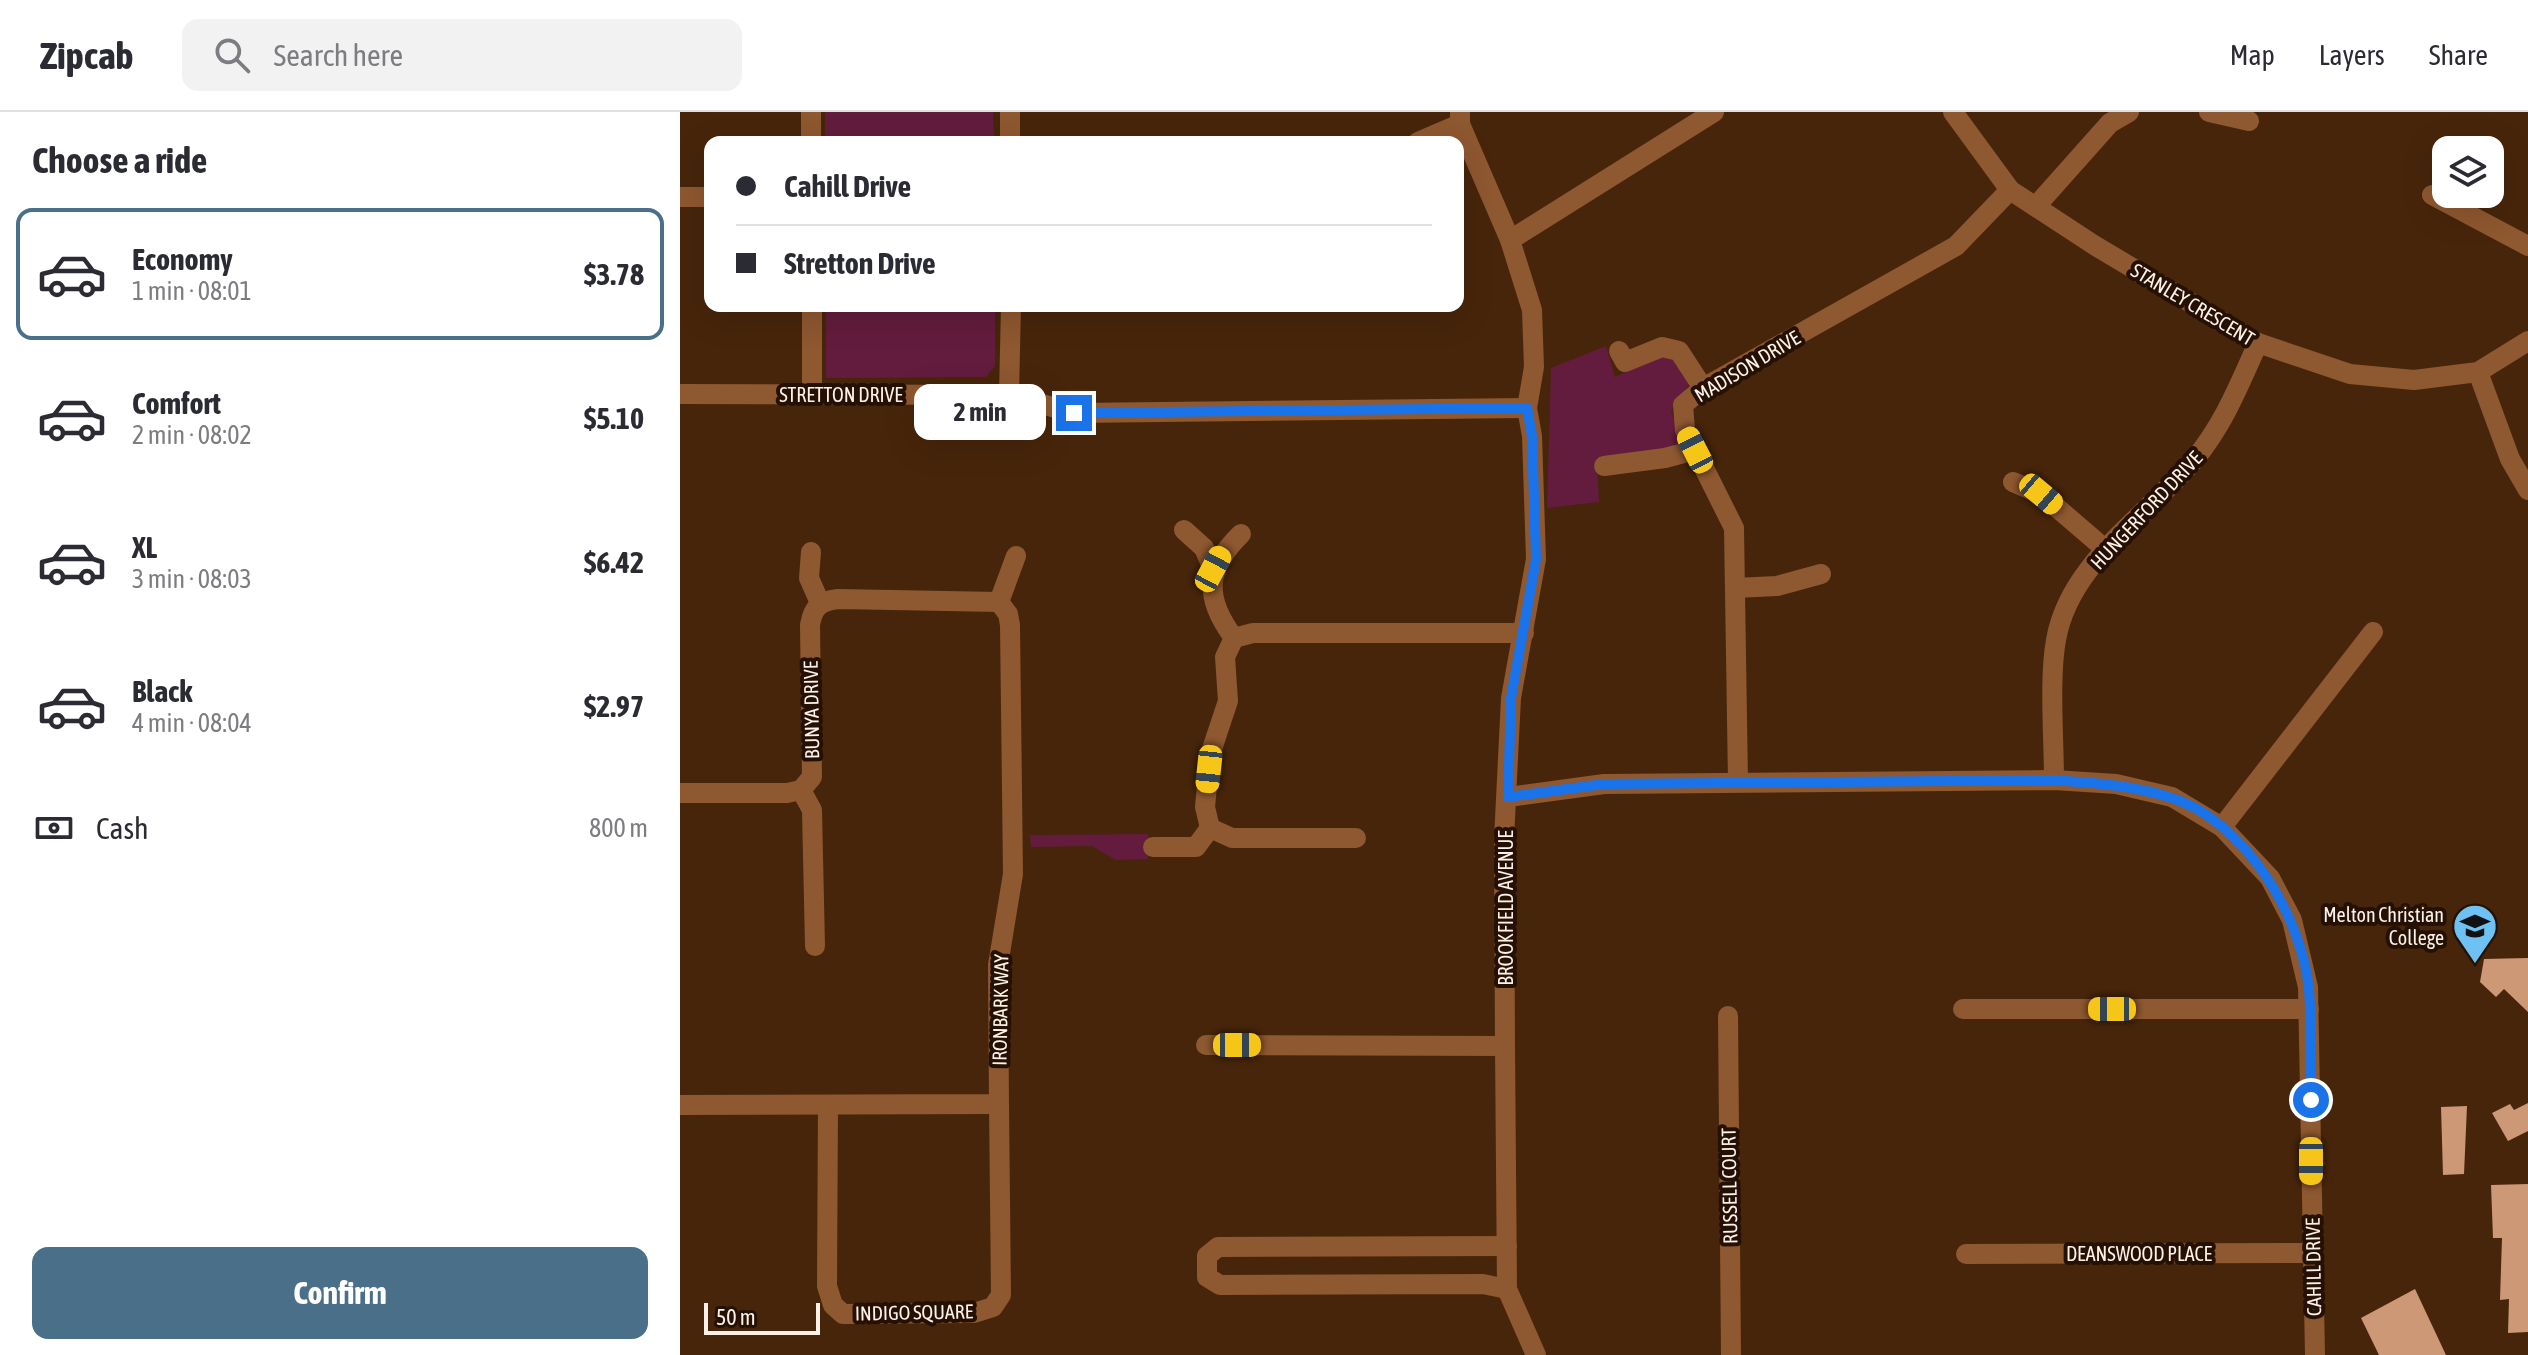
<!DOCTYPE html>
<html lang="en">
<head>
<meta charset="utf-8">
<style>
	body { margin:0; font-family:"Asap Condensed",sans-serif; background:#f2f2f3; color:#2b2b33; height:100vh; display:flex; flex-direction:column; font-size:30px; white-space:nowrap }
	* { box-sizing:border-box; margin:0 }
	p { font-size:26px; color:#7c7c81 }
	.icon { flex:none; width:44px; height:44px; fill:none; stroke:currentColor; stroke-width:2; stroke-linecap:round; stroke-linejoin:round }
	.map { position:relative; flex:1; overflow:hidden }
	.panel { display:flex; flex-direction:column; background:#fff; width:680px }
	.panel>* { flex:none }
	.guide { position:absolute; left:24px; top:24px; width:760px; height:176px; border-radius:16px; box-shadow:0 8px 32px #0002; display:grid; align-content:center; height:176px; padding:0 32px; background:#fff }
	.tools { position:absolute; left:1752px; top:24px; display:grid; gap:16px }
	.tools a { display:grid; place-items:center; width:72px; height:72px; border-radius:16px; background:#fff; box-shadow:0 8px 32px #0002; font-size:40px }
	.scale { position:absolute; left:24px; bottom:20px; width:116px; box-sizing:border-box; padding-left:8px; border:4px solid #fdf1ea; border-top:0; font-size:22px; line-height:28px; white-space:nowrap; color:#fdf1ea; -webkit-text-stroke:6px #251104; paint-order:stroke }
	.end { position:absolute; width:36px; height:36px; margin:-18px; border:10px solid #1a73e8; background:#fff; box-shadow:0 0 0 4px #fff }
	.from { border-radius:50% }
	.bubble { position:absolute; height:56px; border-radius:16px; background:#fff; box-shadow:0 8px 32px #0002; font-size:26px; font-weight:700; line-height:56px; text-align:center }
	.car { position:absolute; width:24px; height:48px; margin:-24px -12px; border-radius:10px; box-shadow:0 0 6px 2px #0007; background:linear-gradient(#f5c518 24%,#345 0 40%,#f5c518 0 76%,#345 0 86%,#f5c518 0) }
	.guide b { display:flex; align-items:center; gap:28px; height:76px; font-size:30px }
	.guide b+b { border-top:2px solid #e1e1e2 }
	.guide i { width:20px; height:20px; background:#2b2b33 }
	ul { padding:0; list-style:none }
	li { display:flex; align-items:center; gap:24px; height:132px; margin:0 16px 12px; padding:0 16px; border:4px solid transparent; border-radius:16px }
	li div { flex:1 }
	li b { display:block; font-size:30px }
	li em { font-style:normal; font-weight:700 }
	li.selected { border-color:#496f89 }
	li>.icon { width:72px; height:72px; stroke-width:1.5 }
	h2 { padding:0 32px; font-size:36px; line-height:96px }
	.pay { display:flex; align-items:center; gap:20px; height:88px; padding:0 32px; font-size:30px }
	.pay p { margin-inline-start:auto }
	.action { display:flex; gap:16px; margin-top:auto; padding:16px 32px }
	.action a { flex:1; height:92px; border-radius:16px; background:#496f89; color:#fff; font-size:32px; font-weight:700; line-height:92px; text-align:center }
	header { display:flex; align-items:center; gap:48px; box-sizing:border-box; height:112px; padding:0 40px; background:#fff; border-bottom:2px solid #e1e1e2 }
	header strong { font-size:38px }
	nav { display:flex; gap:44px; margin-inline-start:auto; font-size:28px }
	.search { width:560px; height:72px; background:#f2f2f3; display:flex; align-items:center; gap:20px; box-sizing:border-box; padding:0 28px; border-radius:16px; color:#7c7c81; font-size:30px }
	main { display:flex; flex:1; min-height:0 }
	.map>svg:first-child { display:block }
</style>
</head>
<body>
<header>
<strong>Zipcab</strong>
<div class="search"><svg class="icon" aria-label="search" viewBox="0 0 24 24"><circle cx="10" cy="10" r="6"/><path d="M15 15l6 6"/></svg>Search here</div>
<nav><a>Map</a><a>Layers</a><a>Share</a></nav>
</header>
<main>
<section class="panel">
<h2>Choose a ride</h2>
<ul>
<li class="selected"><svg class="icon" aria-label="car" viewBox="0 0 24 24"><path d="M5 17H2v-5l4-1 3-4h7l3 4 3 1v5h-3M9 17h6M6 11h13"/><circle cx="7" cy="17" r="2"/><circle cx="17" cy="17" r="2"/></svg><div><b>Economy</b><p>1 min · 08:01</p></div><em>$3.78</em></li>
<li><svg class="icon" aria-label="car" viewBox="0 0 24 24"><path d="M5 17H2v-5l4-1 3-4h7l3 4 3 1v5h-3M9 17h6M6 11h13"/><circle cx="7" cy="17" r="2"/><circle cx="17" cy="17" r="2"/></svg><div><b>Comfort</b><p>2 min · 08:02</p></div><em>$5.10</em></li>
<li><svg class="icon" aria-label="car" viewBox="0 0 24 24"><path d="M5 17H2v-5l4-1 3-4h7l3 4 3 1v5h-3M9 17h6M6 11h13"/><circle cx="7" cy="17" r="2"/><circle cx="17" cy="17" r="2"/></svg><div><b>XL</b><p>3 min · 08:03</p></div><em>$6.42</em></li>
<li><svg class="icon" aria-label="car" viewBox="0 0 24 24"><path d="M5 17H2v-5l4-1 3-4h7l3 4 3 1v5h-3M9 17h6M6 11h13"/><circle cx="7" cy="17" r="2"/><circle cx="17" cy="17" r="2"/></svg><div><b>Black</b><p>4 min · 08:04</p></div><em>$2.97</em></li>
</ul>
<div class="pay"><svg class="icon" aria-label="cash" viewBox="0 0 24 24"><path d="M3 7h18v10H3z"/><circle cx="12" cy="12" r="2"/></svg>Cash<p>800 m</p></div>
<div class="action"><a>Confirm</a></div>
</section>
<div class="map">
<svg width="1848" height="1243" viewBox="0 0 1848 1243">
	<rect width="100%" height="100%" fill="#47250a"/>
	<!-- green -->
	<g fill="#631c3d">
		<polygon points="145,0 313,0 314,30 145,30"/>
		<polygon points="146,194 315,194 315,254 306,265 146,266"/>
		<polygon points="926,234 935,265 991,239 1011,269 991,299 1004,336 917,348 919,390 867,396 871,256"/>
		<polygon points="468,722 468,747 436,748 412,734 351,735 350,723"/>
	</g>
	<!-- building -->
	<g fill="#cd9875">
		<polygon points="1848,846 1848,900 1824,877 1816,885 1800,870 1804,847"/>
		<polygon points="1848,991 1848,1019 1828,1029 1812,1001 1830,992 1834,998"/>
		<polygon points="1787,994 1784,1062 1763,1063 1761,995"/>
		<polygon points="1848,1072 1848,1220 1828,1221 1829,1187 1820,1188 1822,1126 1813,1126 1811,1073"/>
		<polygon points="1735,1177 1766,1243 1699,1243 1681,1206"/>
	</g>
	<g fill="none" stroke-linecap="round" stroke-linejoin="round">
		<!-- minor -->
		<g stroke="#8e5830" stroke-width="20">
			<polyline points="131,0 131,30"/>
			<polyline points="330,0 330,30"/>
			<polyline points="780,0 780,12 830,128 852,198 854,255 847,296 852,324 856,447 831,586 824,727 825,934 827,1177 856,1243"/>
			<polyline points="1273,0 1330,78 1414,133 1578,231 1670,262 1734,268 1798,260 1848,229"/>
			<polyline points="1529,0 1569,9"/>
			<polyline points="738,30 780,12"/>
			<polyline points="1752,83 1848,134"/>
			<polyline points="0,85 30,85"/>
			<polyline points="1357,93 1430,11 1449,0"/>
			<polyline points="830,128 1034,0"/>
			<polyline points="939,239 945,250 982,235 999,239 1023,276"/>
			<polyline points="1798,260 1830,347 1848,378"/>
			<polyline points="0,282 329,283 394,301 847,296"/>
			<polyline points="132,282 132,194"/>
			<polyline points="329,283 331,194"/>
			<polyline points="924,354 985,346 1015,338"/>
			<polyline points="1333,370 1361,382 1425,437"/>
			<polyline points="504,418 524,436 533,457"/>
			<polyline points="131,440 129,466 140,491"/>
			<polyline points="1055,476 1097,474 1141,462"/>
			<polyline points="319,490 336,444"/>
			<path d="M554 526C524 486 525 457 561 422"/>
			<path d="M1374 668C1374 628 1369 566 1376 528 1389 451 1468 403 1514 348 1544 312 1559 273 1578 231"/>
			<polyline points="1058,670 1054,416 1005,318 1003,293 1023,276 1276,134 1330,78"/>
			<polyline points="121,678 132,698 135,834"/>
			<path d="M0 681H107L121 678 132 665 130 513C133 495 140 489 158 487L319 490"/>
			<polyline points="828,685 924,672 1374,668 1436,672 1492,685 1542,715 1590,766 1612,808 1628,875 1635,1243"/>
			<polyline points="1542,715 1693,520"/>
			<polyline points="676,726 552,726 530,716 525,695 530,643 548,589 545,545 554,526 573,521 844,521"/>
			<polyline points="473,735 516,735 530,716"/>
			<polyline points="1283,897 1629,897"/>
			<polyline points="1048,904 1051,1243"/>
			<polyline points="526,933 825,934"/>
			<polyline points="0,993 319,992 318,853 333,762 330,513 328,502 319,490"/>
			<polyline points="148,993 147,1174 153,1193 163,1202 294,1201 313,1195 321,1183 319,992"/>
			<polyline points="827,1134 538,1135 527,1144 527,1165 540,1173 803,1172 827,1177"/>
			<polyline points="1286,1142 1632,1141"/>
		</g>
	</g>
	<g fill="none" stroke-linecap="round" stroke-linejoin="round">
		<!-- route -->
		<path stroke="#1a73e8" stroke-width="10" d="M394 301 847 296 852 324 856 447 831 586 828 685 924 672 1374 668C1413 671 1451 673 1489 685 1564 707 1622 804 1629 878 1632 915 1630 952 1631 988"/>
	</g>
	<!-- icons -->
	<defs>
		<g id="school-pin" transform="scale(2.3)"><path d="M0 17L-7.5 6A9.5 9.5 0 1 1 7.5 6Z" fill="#6dc2f3" stroke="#251104"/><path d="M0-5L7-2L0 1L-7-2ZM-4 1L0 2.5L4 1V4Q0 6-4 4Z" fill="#111"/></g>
	</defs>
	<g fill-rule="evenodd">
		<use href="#school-pin" x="1795" y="814"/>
	</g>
	<g text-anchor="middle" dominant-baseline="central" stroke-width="8" stroke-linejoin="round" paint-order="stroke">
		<!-- street labels -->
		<g font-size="20" fill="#fdf1ea" stroke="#251104">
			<text transform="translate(1513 192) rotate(31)">STANLEY CRESCENT</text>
			<text transform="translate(1067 254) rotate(-31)">MADISON DRIVE</text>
			<text x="161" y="282">STRETTON DRIVE</text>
			<text transform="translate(1466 398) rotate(-47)">HUNGERFORD DRIVE</text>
			<text transform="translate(131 598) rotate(-91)">BUNYA DRIVE</text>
			<text transform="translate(825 796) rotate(-90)">BROOKFIELD AVENUE</text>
			<text transform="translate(320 898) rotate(-89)">IRONBARK WAY</text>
			<text transform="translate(1049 1074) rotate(-91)">RUSSELL COURT</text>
			<text x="1459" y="1141">DEANSWOOD PLACE</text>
			<text transform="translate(1633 1155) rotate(-91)">CAHILL DRIVE</text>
			<text transform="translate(234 1200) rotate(-1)">INDIGO SQUARE</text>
		</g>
		<!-- poi labels -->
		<g font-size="20" fill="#fdf1ea" stroke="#251104" text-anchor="end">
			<text x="1764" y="802">Melton Christian<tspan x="1764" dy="23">College</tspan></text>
		</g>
	</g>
</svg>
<div class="tools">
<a><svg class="icon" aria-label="layers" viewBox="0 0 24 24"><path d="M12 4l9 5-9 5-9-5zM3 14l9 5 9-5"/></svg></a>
</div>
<div class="scale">50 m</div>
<i class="end from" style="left:1631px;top:988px"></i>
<i class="end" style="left:394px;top:301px"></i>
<div class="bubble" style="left:234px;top:272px;width:132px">2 min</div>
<i class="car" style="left:1015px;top:338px;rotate:333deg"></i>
<i class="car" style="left:1361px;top:382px;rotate:130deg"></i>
<i class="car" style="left:533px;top:457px;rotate:28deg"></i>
<i class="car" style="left:529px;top:657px;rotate:186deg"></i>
<i class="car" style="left:1432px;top:897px;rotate:270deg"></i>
<i class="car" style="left:557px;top:933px;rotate:90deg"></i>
<i class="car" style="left:1631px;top:1049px;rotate:180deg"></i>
<div class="guide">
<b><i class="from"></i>Cahill Drive</b>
<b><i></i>Stretton Drive</b>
</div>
</div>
</main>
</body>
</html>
